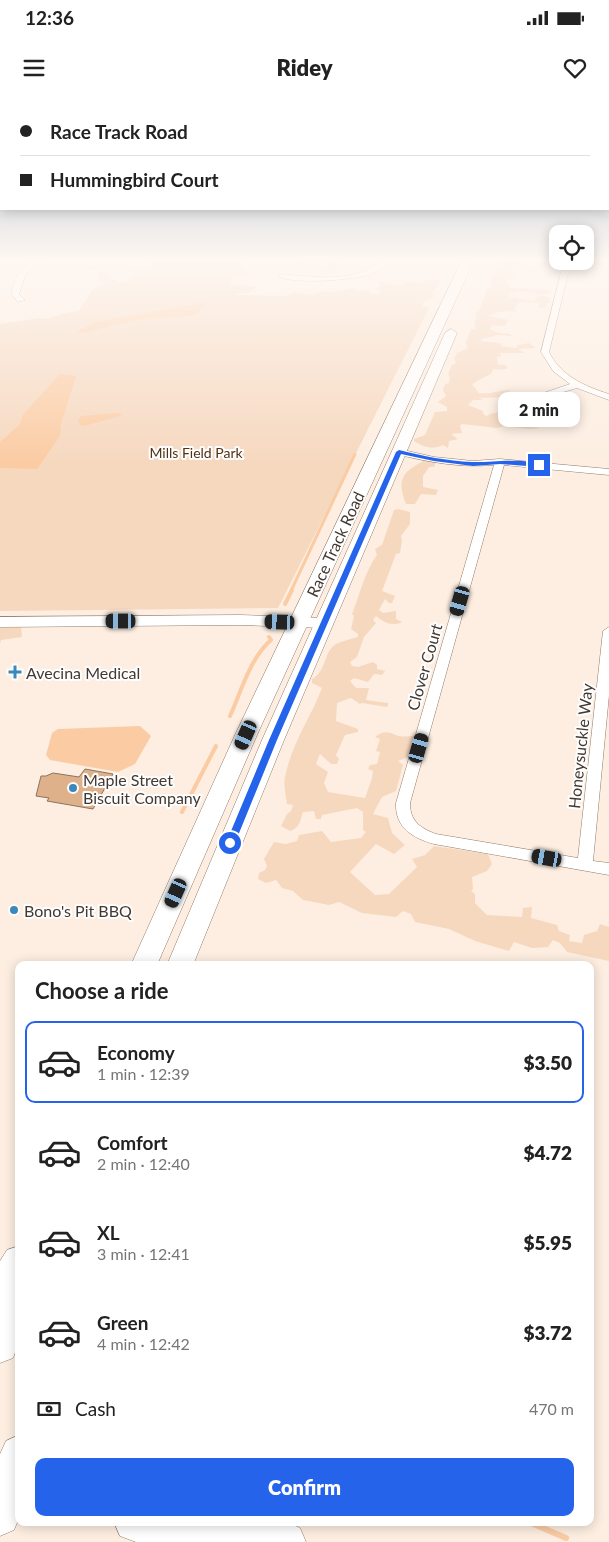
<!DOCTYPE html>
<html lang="en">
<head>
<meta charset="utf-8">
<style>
	body { margin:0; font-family:Lato,sans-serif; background:#f6f6f6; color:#222; height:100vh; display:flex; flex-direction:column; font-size:19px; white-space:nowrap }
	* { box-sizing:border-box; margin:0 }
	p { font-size:16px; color:#767676 }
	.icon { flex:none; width:28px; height:28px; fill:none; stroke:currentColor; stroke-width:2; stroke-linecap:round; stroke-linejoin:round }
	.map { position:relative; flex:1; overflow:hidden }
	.side { position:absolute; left:15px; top:861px; width:579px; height:565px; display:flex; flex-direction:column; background:#fff; border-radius:10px; box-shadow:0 2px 12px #0003 }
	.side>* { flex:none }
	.top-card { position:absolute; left:0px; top:0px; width:610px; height:110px; box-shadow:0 2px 12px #0003; display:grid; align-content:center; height:110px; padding:0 20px; background:#fff }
	.controls { position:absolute; left:549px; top:125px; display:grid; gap:10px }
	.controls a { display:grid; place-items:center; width:45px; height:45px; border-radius:10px; background:#fff; box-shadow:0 2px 12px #0003; font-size:25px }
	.end { position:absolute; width:22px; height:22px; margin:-11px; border:6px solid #2563eb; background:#fff; box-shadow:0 0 0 2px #fff }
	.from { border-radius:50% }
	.bubble { position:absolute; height:35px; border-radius:10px; background:#fff; box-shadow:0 2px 12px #0003; font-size:16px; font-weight:800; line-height:35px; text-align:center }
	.car { position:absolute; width:15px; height:30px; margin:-15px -8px; border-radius:6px; box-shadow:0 0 4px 1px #0007; background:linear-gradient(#222 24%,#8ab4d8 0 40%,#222 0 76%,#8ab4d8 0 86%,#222 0) }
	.top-card b { display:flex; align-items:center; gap:18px; height:48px; font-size:19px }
	.top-card b+b { border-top:1px solid #e0e0e0 }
	.top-card i { width:12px; height:12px; background:#222 }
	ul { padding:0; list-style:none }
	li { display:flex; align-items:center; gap:15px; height:82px; margin:0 10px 8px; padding:0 10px; border:2px solid transparent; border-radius:10px }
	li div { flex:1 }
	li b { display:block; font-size:19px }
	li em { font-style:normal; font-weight:800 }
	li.active { border-color:#2563eb }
	li>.icon { width:45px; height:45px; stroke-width:1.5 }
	h2 { padding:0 20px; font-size:22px; line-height:60px }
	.pay { display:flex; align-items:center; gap:12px; height:55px; padding:0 20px; font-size:19px }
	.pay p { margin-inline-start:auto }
	.cta { display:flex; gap:10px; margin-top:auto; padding:10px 20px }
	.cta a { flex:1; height:58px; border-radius:10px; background:#2563eb; color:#fff; font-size:20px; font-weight:800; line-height:58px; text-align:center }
	.status { display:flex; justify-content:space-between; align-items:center; height:35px; padding:0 25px; background:#fff; direction:ltr }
	.status svg { height:14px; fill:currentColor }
	header { display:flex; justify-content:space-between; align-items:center; height:65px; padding:0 20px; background:#fff; font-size:22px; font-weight:800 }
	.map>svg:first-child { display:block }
</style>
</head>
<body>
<div class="status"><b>12:36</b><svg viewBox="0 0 49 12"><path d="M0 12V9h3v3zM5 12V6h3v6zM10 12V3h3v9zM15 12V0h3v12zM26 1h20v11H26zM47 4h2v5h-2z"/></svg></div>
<header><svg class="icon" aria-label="menu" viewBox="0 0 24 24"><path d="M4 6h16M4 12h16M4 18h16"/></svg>Ridey<svg class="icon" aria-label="heart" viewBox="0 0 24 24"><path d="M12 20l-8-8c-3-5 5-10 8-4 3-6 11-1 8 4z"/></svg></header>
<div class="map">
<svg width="609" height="1442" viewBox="0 0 609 1442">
	<rect width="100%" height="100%" fill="#fdeee1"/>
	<!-- green -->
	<g fill="#f6d8bf">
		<polygon points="152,160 249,160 240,164 244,167 242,169 248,171 245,173 248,174 233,177 230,184 257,187 248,193 234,194 235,195 286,196 296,191 295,193 311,195 323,191 336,192 352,188 358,191 368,190 373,194 381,194 379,190 374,189 381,186 378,181 399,186 409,181 420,183 435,179 442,180 432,193 434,197 427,200 421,206 429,208 278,508 0,511 0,224 40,218 47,219 65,213 79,211 91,191 105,183 100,181 98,173 93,171 106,172 118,182 127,181 138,172 120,167 114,169 114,167 149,168 154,164 151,162"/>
		<polygon points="298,160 343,160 332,163 340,168 331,174 322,174 323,169 328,169 325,163 307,163 297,166 299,163"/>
		<path d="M500 160H519L524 167 542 170C533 174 521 170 510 169V171L514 172 513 175 518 177 507 180V184L511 188 547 190 551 193 543 194 519 191 516 193 510 192 508 197 533 201H535V197L543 196 551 198 549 199 550 202 546 204 547 207 540 208 538 203 519 202 514 209 517 211 498 212 488 216 508 220 505 226 492 225 490 229 498 233 510 234 512 236 498 235 482 239 481 241 501 243V246L516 248 518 245 529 243 535 247V248L518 249 525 253H500L501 256 497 257 498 264 505 265 508 268 502 270 493 269 492 273 472 284 479 293C490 295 499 290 510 290L508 294 509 297 479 298 483 300H473L468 305 483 311V314L487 316C501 307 517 318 531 322L530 325 540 328 528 329 504 326 497 328 462 324 460 326 462 333 451 334 458 339 449 341 448 348 443 345C432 350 424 347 414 341V339L425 335 435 312 447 311V307L438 302 446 296 443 290 445 284 449 283 450 277 448 274 452 265 456 263 454 259 457 253 468 248 466 243 471 229H476L474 223 477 216 475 214 479 211 488 188 493 187 489 183 492 180 491 178 494 177Z"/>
		<path d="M425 360 436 362 434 367H429L423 376V387L438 390 436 395 421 394 415 404H406C396 378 403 372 425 360Z"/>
		<path d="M398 409 410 412V424L401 436 402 441 400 453 396 454 382 491 395 496 392 503H389L385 499 379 510 383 513 396 511V519L402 522C393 527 383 522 376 516L373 520 376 523 364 537 357 557 350 562 352 566 358 567 373 562 377 565V569L385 571 382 575 374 574 368 582 354 578 350 581 356 588H369L366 600 388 603V605L387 607 362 603 360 604 351 598 337 603 336 621 358 629V632L345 635 336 655 339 659 337 664H331L320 654 316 664 328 672 324 683 328 692 365 698 372 678 373 671 368 669 370 665 377 664 380 652 376 651 380 639 375 637C384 630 389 632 398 636 402 637 409 636 414 636L408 657 398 661 403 665 396 691 382 697 373 714 388 718 392 733 405 745 394 754 376 744 350 772 375 795 389 794 417 767 412 759 425 755 434 746 488 754 492 764 487 771 472 777 473 789 471 791 475 794V803L487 815 522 817 523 808 532 807 531 818 557 825 559 831 570 835 569 841 582 843 584 835 597 831 600 824 609 827V861L567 852 560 843 553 840 548 847 532 848 514 842 509 851 475 841 449 829 415 822 411 814 403 811 396 817 362 813 339 802 329 805 303 800 293 791 282 788 276 780 266 783 258 779 259 773 265 770 267 766 264 759 274 742 286 744 297 741 299 735 322 731 331 742 361 738 366 732 363 730V712L357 708 322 715 321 719H316L314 711 303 712C300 721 300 728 290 731L281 726 287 714 291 711 293 705 287 704C286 695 283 685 285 677 291 645 311 617 322 588L312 583V579C327 571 323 552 336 544 339 542 354 538 358 537V534L351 529 354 516 352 514C360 494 365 471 377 455L375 449 382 445 394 410Z"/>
		<polygon points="21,527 22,537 1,540 0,544 0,528"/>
	</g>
	<!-- water -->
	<g fill="#fbcca4">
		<polygon points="201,203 206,204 196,214 190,216 137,220 84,233 76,232 94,222"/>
		<polygon points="60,274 76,276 61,324 60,336 37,369 0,368 0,342 20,324 22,316"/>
		<polygon points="116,313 123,315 85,326 80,325 78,321 81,316"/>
		<polygon points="140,626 151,636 135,664 118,672 50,660 46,655 52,633 58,629"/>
	</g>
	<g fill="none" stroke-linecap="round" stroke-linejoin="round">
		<!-- stream-far2 -->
		<polyline stroke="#fbcca4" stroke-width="3" points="291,491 355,354"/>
		<!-- stream-far1 -->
		<g stroke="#fbcca4" stroke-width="4">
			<polyline points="285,504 292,490"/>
			<path d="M230 616C241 592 250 558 271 540L269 537"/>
			<polyline points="182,712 216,646"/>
		</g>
		<!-- stream -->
		<polyline stroke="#fbcca4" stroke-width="6" points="529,1422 566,1438"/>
	</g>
	<!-- building -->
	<polygon fill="#dfb18a" stroke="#8a7461" points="85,669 113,674 93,709 47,701 49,698 36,696 41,676 46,676 53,673 79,677"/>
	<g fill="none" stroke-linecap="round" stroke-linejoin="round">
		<!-- minor casing -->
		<g stroke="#917b68" stroke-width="1">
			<g id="minor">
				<path d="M34 160H43L26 173 19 194 25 200 18 202 11 194C15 179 19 167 34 160Z"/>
				<polygon points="73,160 83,160 98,166 94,168"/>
				<path d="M382 160H389C384 166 379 171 371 174 355 180 292 185 278 176L282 174C313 177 357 184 382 160Z"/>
				<path d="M564 161H571L549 252C561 276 584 286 609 294V300L577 288 536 300 532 297 570 284 553 271 541 252Z"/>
				<path d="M399 349 434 357 473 361 500 359 609 369V375L504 365 410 703C410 721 420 728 436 734L578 758 603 531 609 527V595L593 761 609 763V775L434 744C413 738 395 728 396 703L494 365C460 368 428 362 396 354V350Z"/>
			</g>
		</g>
		<!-- tertiary casing -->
		<g stroke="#917b68" stroke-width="1">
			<polygon id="tertiary" points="240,515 324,518 329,520 332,523 329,526 324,528 240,525 0,527 0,517"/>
		</g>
		<!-- primary casing -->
		<g stroke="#917b68" stroke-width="1">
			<g id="primary">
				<polygon points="462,160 474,160 257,635 157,865 131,865 235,635"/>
				<polygon points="451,229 457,233 284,640 193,865 167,865 262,640 445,233"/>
				<polygon points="19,1146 19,1242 13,1258 0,1263 0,1161 7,1150"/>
				<polygon points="19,1335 19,1418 14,1430 0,1436 0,1354 6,1341"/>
				<polygon points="114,1422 287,1422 300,1428 306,1442 136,1442 120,1436"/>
			</g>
		</g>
		<!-- minor -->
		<use href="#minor" fill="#fff" fill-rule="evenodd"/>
		<!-- tertiary -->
		<use href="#tertiary" fill="#fff" fill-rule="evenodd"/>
		<!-- primary -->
		<use href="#primary" fill="#fff" fill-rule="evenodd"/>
	</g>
	<!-- sky -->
	<linearGradient id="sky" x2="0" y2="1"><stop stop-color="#afbecd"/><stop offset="0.44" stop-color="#fef7f2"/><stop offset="1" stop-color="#fef7f2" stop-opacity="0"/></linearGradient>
	<rect width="609" height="362" fill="url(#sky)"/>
	<!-- route -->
	<path fill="#2563eb" d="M399 350C423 356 447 361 472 362 490 363 525 357 541 365L539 367 500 364 473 366 434 361 401 354 277 640 235 743 233 745H227L226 743 269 640 396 352Z"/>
	<!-- markers -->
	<g fill="#3c87bb" stroke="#fefefe" stroke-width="2">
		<path d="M12.5 564.5h5v5h5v5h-5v5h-5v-5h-5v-5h5z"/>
		<circle cx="73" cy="688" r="5"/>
		<circle cx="14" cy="810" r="5"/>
	</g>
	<g text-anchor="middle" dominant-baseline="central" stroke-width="4" stroke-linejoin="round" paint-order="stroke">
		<!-- far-park labels -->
		<g font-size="14" fill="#513214" stroke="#fefefe">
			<text x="196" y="352">Mills Field Park</text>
		</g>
		<!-- street labels -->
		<g font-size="16" fill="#433931" stroke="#fefefe">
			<text transform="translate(335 444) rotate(-65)">Race Track Road</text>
			<text transform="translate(424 567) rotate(-74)">Clover Court</text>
			<text transform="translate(580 646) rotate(-84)">Honeysuckle Way</text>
		</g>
		<!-- poi labels -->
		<g font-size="16" fill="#433931" stroke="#fefefe" text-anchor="start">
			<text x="26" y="572">Avecina Medical</text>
			<text x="83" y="679">Maple Street<tspan x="83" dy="18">Biscuit Company</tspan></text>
			<text x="24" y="810">Bono's Pit BBQ</text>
		</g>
	</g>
</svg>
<div class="controls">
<a><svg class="icon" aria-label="locate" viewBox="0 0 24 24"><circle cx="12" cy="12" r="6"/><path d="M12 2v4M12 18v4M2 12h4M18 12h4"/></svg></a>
</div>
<i class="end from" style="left:230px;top:743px"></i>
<i class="end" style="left:539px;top:365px"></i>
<div class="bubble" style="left:498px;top:292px;width:82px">2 min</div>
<i class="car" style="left:460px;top:501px;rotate:196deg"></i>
<i class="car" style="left:121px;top:521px;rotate:270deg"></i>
<i class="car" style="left:280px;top:522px;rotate:272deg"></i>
<i class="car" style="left:246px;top:635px;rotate:204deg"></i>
<i class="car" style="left:419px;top:648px;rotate:16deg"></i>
<i class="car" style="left:547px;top:758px;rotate:280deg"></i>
<i class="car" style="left:176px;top:793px;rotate:204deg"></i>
<div class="top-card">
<b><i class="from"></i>Race Track Road</b>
<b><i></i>Hummingbird Court</b>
</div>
<section class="side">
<h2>Choose a ride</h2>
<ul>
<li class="active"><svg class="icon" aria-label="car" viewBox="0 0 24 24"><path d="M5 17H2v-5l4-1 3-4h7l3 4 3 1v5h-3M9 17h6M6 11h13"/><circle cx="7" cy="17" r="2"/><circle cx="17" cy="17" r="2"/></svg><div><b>Economy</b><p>1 min · 12:39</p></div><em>$3.50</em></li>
<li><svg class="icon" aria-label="car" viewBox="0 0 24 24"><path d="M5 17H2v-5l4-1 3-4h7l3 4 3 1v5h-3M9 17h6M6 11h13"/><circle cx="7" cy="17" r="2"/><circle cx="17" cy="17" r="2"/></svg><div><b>Comfort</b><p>2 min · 12:40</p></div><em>$4.72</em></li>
<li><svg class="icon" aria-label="car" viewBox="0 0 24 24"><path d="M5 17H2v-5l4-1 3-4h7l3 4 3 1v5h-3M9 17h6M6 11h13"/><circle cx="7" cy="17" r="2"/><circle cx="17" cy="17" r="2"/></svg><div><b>XL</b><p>3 min · 12:41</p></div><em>$5.95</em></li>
<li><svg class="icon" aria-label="car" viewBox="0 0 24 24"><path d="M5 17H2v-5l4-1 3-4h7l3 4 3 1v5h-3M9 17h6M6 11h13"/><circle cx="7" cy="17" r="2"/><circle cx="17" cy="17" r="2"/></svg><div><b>Green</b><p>4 min · 12:42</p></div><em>$3.72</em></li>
</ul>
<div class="pay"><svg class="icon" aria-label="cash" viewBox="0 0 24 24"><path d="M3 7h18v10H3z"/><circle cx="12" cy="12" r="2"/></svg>Cash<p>470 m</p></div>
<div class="cta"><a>Confirm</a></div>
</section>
</div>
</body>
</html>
